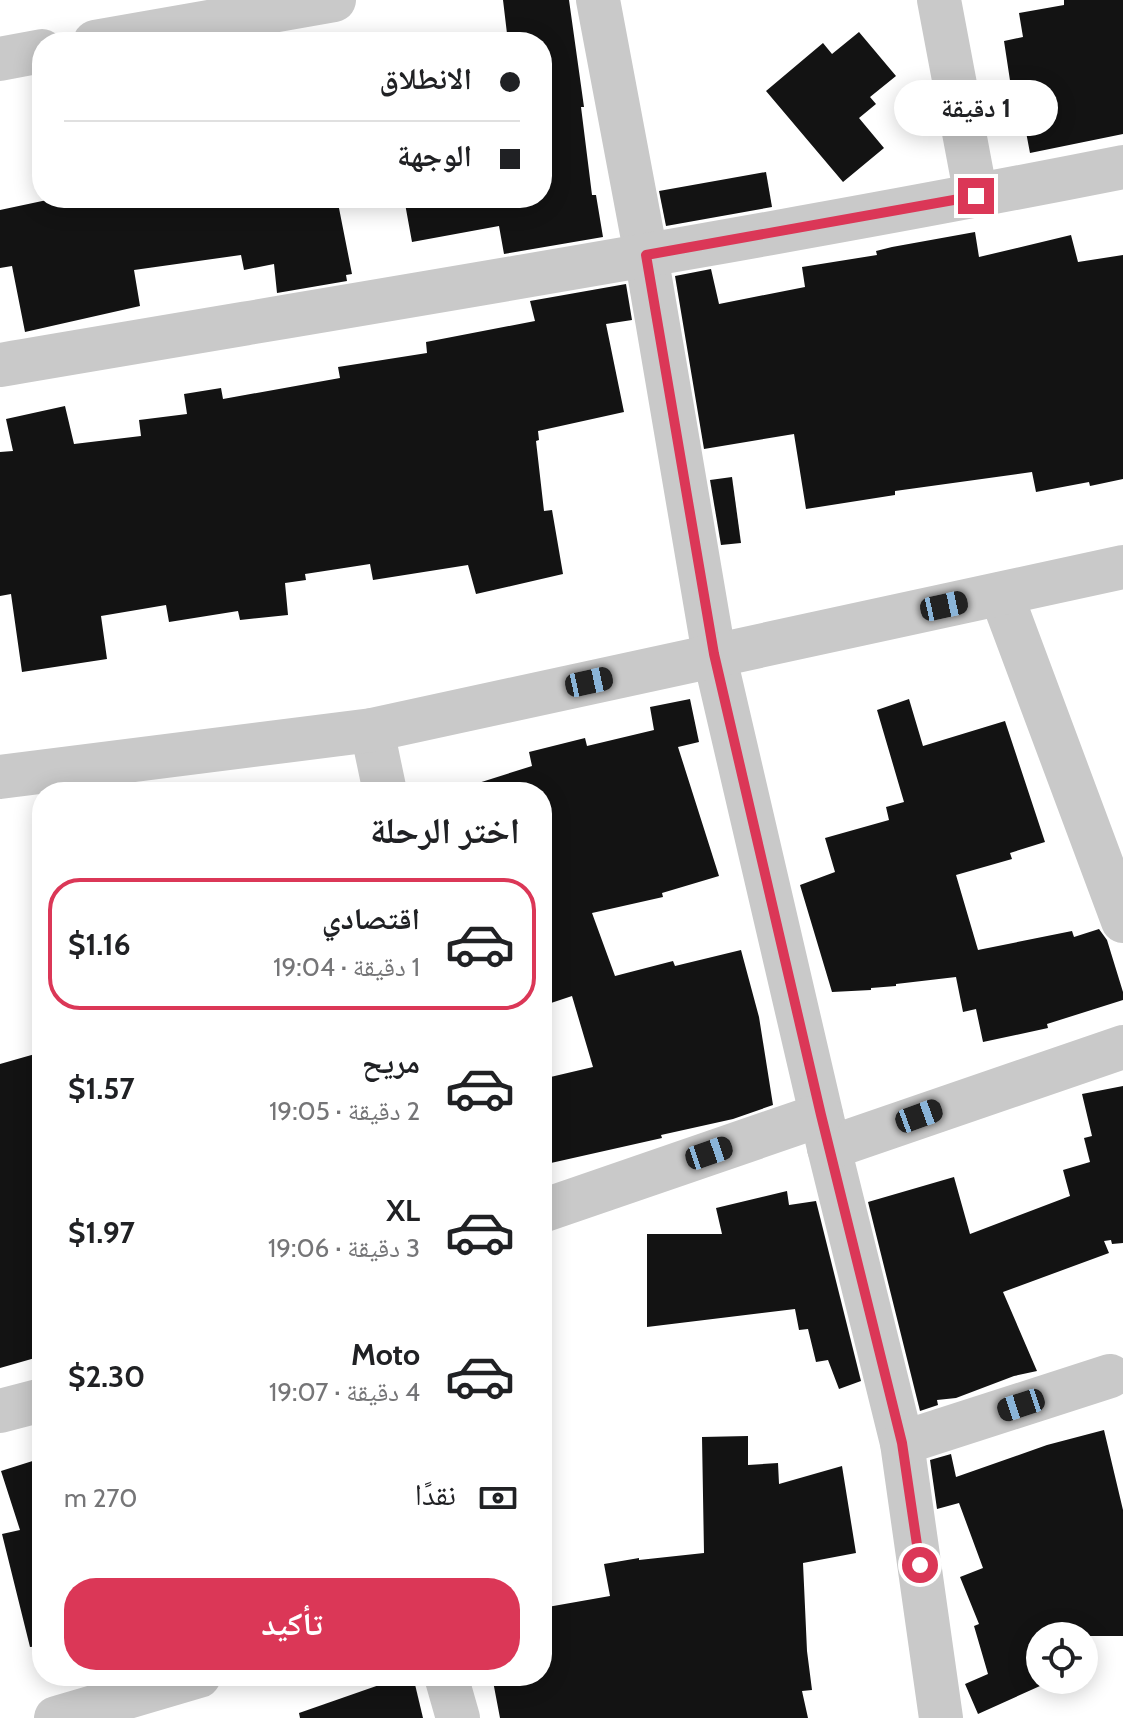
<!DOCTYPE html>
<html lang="ar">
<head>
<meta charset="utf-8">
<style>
	body { margin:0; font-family:Cabin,"Noto Naskh Arabic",sans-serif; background:#f2f2f2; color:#202124; direction:rtl; height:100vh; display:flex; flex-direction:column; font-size:30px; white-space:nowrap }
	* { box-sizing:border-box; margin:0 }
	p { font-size:26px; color:#757577 }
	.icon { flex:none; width:44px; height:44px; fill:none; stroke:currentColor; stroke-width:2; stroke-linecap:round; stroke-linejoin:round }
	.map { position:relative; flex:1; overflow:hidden; direction:ltr }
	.panel { position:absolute; left:32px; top:782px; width:520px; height:904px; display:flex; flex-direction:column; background:#fff; border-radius:32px; box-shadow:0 4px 20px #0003; direction:rtl }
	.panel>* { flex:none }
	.guide { position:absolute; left:32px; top:32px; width:520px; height:176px; border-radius:32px; box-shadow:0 4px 20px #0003; direction:rtl; display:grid; align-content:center; height:176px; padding:0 32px; background:#fff }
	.tools { position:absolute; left:1026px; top:1622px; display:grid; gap:16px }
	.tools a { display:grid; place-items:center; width:72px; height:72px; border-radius:50%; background:#fff; box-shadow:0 4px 20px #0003; font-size:40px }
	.end { position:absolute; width:36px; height:36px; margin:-18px; border:10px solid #db3757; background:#fff; box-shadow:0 0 0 4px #fff }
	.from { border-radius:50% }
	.bubble { position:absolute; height:56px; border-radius:28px; background:#fff; box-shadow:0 4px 20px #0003; font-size:26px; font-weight:700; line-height:56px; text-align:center; direction:rtl }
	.car { position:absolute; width:24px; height:48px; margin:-24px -12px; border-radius:10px; box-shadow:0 0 6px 2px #0007; background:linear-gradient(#222 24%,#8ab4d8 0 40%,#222 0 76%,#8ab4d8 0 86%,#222 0) }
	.guide b { display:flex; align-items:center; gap:28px; height:76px; font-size:30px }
	.guide b+b { border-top:2px solid #e0e0e0 }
	.guide i { width:20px; height:20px; background:#202124 }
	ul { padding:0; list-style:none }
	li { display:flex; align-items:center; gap:24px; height:132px; margin:0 16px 12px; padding:0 16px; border:4px solid transparent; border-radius:32px }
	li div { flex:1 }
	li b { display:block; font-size:30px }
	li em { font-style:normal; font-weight:700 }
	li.selected { border-color:#db3757 }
	li>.icon { width:72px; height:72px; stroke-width:1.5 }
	h2 { padding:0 32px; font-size:36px; line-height:96px }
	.pay { display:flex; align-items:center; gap:20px; height:88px; padding:0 32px; font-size:30px }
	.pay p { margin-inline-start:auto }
	.button { display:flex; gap:16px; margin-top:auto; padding:16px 32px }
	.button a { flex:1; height:92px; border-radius:32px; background:#db3757; color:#fff; font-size:32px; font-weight:700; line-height:92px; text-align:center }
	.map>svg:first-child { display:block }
</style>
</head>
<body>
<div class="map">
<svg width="1123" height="1718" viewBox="0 0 1123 1718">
	<rect width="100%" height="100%" fill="#fff"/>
	<!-- building -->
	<g fill="#131313">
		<polygon points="503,0 569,0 584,107 581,107 592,195 596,195 603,237 504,254 499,226 412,242 404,198 542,198 542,42 508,42"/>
		<polygon points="1064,0 1123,0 1123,134 1030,153 1026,132 1018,133 1004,41 1023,37 1019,13 1064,5"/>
		<polygon points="859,32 896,76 870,97 876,104 859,118 884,148 843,182 766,91 823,43 832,54"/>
		<polygon points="766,172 772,207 666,226 659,191"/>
		<polygon points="76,198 337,198 352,274 346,275 347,281 277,293 274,264 244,270 241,255 134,270 140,306 25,332 12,266 0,268 0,210 47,200 48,203"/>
		<polygon points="975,232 979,257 1071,235 1078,262 1123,255 1123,479 1090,486 1089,482 1036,492 1032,472 895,491 895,495 806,509 794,434 704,449 675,276 711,269 719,304 805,287 802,267 877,255 876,251 892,247"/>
		<polygon points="626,284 632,320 606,324 624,412 538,431 539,440 536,441 544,511 552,510 563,574 476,594 468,565 373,580 370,564 305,574 306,580 285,583 288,615 240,620 238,611 169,622 166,605 101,616 107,659 22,672 11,594 0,596 0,452 13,451 6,419 65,406 74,444 141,436 139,420 187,414 184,394 221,388 223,399 340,378 338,367 427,353 426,342 535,321 530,301"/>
		<polygon points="732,477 741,543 721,545 710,480"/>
		<polygon points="690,699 699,742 678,747 719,876 662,893 663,897 592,913 615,976 673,961 675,966 741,950 759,1017 773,1105 733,1119 661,1135 662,1138 542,1165 542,1079 593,1067 572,996 542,1006 542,792 473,792 472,785 532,766 529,752 585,738 587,746 654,730 650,707"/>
		<polygon points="909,699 923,746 1005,721 1045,842 1010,853 1012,859 956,875 978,950 1072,931 1074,937 1099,929 1107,940 1123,992 1123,1000 1047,1024 1048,1028 983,1042 976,1009 963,1012 956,977 896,984 896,986 871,988 871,990 832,992 800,885 835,872 825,838 889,820 886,807 904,802 877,710"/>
		<polygon points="42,1052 42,1262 34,1265 42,1293 42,1356 0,1368 0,1064"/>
		<polygon points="1123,1086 1123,1243 1112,1244 1111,1240 1104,1241 1109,1253 1003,1292 1037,1371 1014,1376 956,1398 937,1400 938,1405 920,1411 868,1202 954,1177 970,1234 1070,1196 1063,1170 1090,1162 1084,1138 1092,1136 1082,1094"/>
		<polygon points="787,1191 789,1205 816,1201 861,1381 839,1389 828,1360 816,1362 808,1329 799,1330 795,1309 647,1327 647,1234 722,1234 716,1208"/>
		<polygon points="1104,1430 1123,1510 1123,1636 1040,1636 1040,1686 978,1714 965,1684 988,1674 974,1626 979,1624 960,1577 983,1568 959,1503 937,1509 930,1460 951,1454 956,1477 1047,1445"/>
		<polygon points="748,1436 748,1465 778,1463 779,1484 842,1466 856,1553 803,1563 807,1651 812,1690 802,1691 808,1718 500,1718 492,1676 542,1676 542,1608 610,1596 604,1564 639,1558 639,1560 704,1553 702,1437"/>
		<polygon points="42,1458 42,1646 30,1647 2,1534 20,1530 1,1471"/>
		<polygon points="405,1676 413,1676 423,1718 300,1718 299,1713"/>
	</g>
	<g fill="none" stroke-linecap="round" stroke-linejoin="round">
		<!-- minor -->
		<g stroke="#c9c9c9" stroke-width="44">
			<polyline points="598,0 646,255 714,654 829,1148 902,1443 941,1718"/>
			<polyline points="939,0 976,196"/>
			<polyline points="95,42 334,0"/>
			<polyline points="0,59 42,51"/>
			<path d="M0 365C375 301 750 241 1123 167"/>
			<polyline points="1001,594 1123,921"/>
			<polyline points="372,730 385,792"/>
			<polyline points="829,1148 1123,1047"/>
			<polyline points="542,1211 821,1115"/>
			<polyline points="0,1411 42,1400"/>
			<polyline points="902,1443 1110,1376"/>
			<polyline points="446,1676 458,1718"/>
			<polyline points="56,1718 199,1676"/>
		</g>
		<!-- tertiary -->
		<polyline stroke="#c9c9c9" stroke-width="44" points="0,777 372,730 1123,567"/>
	</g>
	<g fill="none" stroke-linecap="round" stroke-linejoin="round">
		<!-- route -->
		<polyline stroke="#db3757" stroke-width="10" points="920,1565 902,1443 821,1115 714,654 646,255 976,196"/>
	</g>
</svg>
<div class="tools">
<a><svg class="icon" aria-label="locate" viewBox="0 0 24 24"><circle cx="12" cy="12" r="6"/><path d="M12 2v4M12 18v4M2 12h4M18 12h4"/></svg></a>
</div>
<i class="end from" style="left:920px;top:1565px"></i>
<i class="end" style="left:976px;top:196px"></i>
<div class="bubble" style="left:894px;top:80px;width:164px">1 دقيقة</div>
<i class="car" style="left:944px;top:606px;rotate:78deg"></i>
<i class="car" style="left:589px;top:682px;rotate:78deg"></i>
<i class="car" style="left:919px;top:1116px;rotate:70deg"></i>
<i class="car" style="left:709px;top:1153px;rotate:71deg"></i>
<i class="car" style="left:1021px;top:1405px;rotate:252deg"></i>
<div class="guide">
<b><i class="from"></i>الانطلاق</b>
<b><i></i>الوجهة</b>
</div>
<section class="panel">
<h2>اختر الرحلة</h2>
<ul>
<li class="selected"><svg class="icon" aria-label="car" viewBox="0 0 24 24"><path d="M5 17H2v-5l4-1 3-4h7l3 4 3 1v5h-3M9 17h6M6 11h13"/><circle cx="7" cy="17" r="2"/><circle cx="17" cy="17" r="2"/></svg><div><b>اقتصادي</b><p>1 دقيقة · 19:04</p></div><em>$1.16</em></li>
<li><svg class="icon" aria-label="car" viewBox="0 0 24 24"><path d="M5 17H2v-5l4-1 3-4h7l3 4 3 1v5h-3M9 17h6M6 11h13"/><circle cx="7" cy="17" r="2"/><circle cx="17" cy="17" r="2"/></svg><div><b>مريح</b><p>2 دقيقة · 19:05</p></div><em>$1.57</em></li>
<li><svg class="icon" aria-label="car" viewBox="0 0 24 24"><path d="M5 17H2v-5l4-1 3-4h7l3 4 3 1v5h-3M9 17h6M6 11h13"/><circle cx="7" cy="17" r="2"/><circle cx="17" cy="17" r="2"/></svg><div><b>XL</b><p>3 دقيقة · 19:06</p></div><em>$1.97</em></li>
<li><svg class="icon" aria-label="car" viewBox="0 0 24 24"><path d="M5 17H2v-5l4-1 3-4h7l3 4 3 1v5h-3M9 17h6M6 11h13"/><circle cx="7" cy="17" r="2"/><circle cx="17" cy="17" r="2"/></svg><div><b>Moto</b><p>4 دقيقة · 19:07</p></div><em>$2.30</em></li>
</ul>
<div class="pay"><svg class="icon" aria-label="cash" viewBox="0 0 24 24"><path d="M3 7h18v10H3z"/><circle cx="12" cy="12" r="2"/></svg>نقدًا<p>270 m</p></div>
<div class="button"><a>تأكيد</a></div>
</section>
</div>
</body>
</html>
